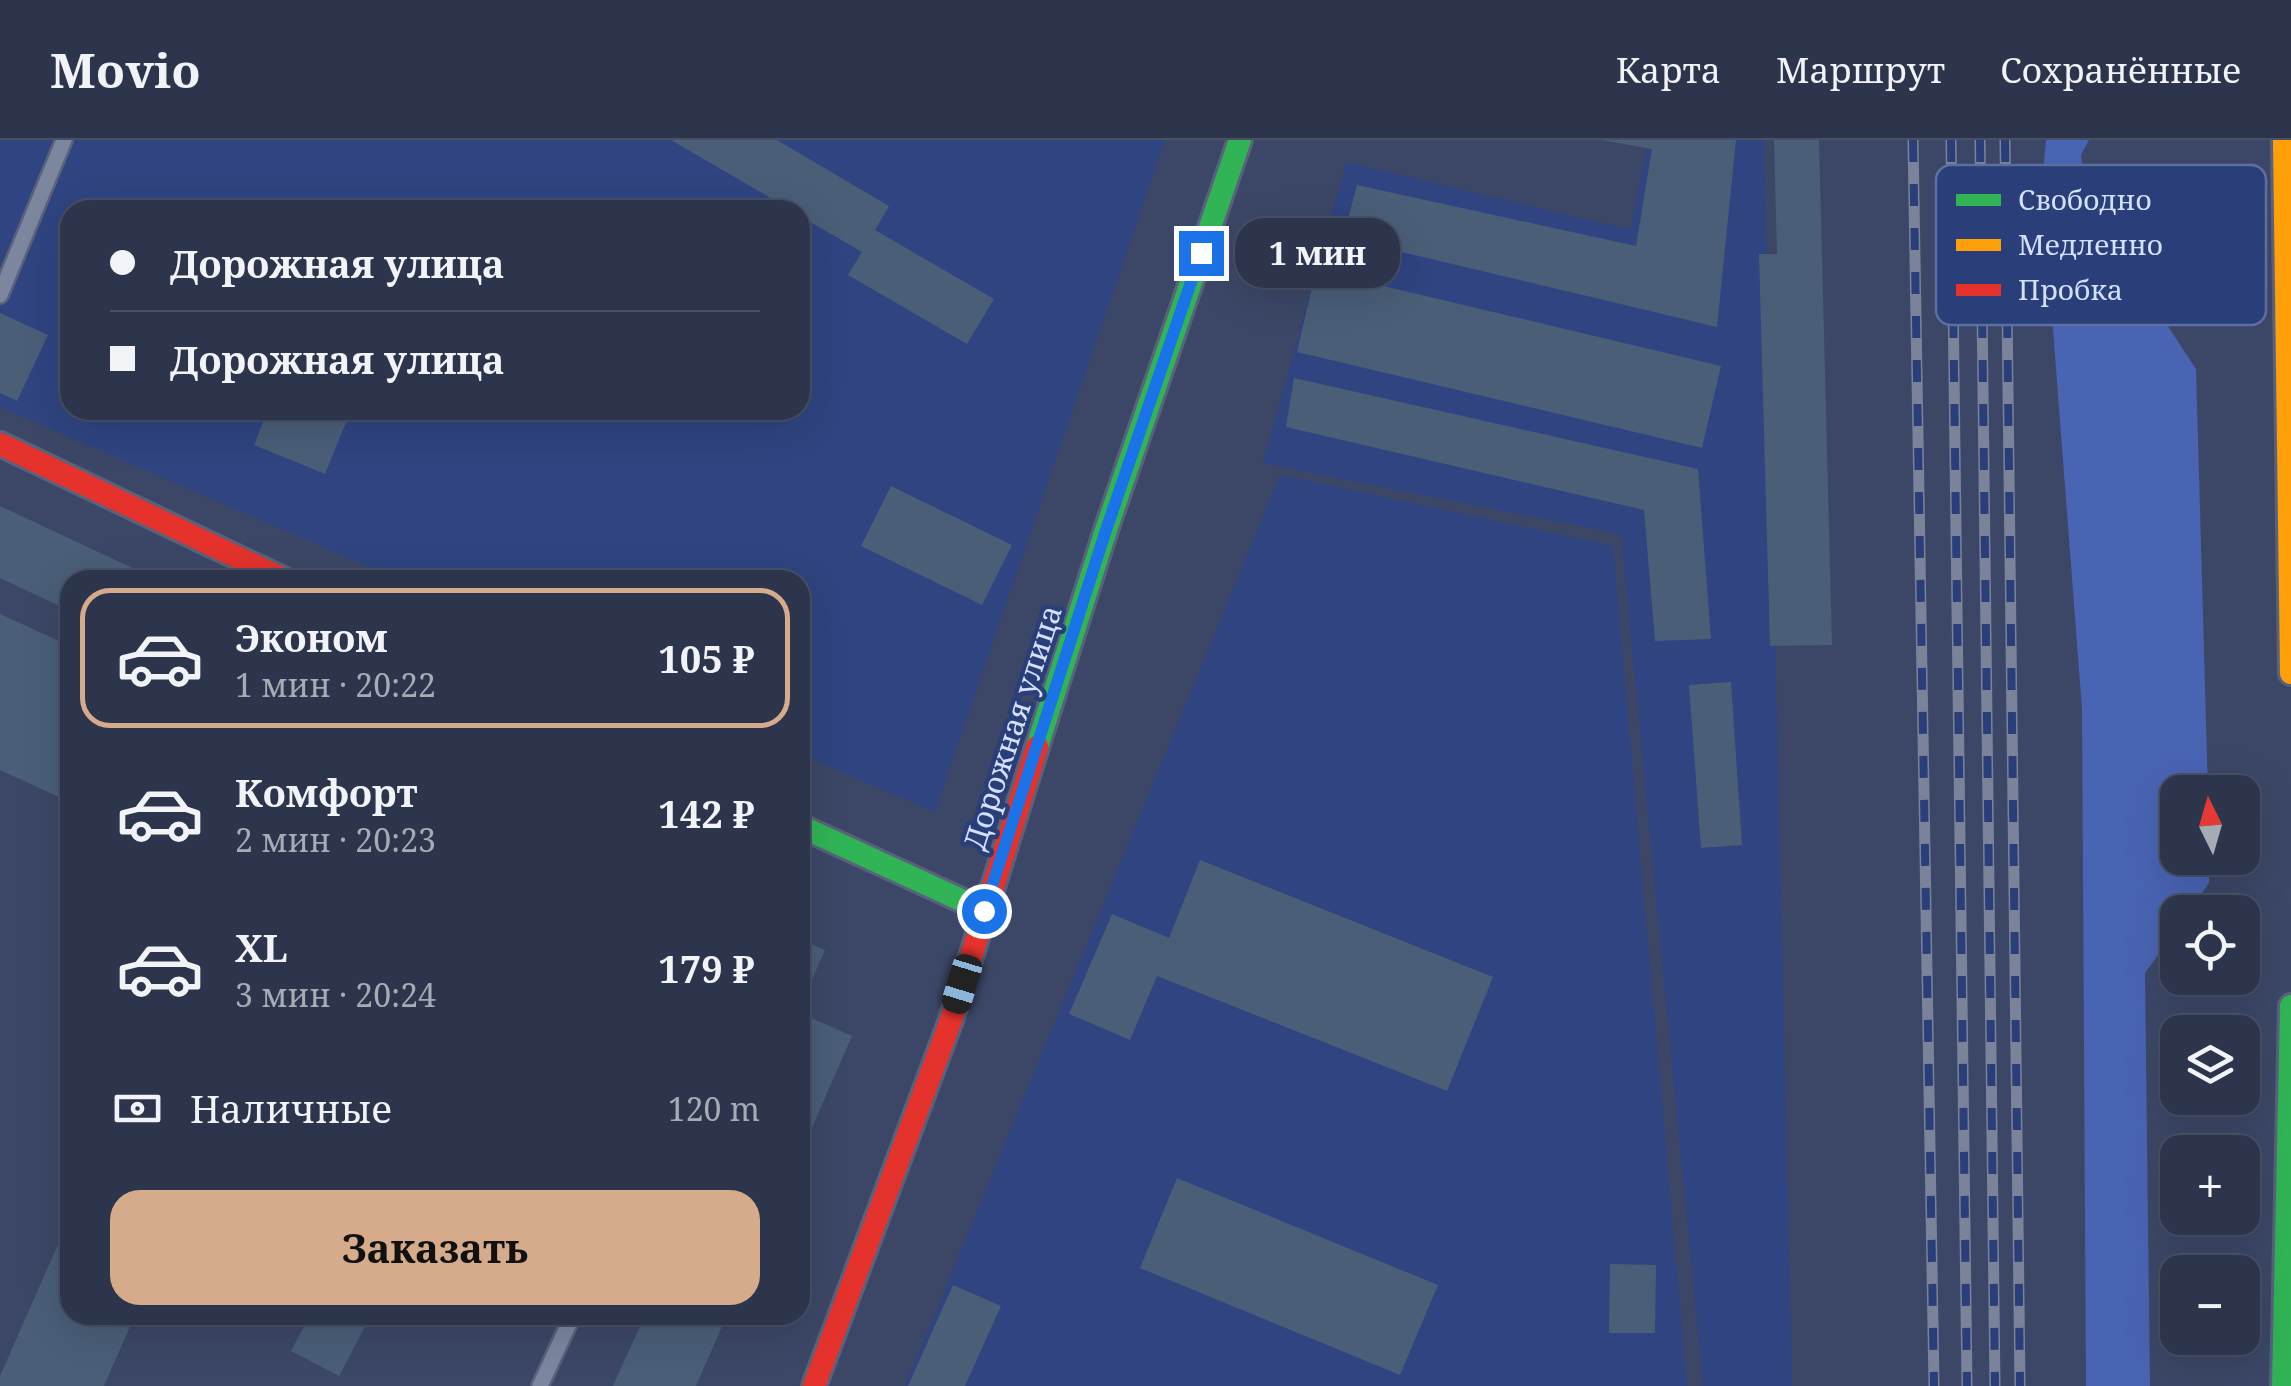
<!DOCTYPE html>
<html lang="ru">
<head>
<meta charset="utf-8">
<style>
	body { margin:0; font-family:"Noto Serif",serif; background:#394057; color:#f1f3f6; height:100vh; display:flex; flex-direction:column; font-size:38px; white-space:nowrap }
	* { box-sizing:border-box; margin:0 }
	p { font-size:32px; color:#a7abb6 }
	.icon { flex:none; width:55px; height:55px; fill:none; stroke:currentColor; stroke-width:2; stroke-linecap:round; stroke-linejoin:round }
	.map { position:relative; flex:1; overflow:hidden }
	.side { position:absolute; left:60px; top:430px; width:750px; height:755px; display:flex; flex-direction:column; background:#2d354d; border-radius:30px; box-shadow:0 10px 40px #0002,0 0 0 2px #485065 }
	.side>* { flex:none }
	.hud { position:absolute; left:60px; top:60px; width:750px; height:220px; border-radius:30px; box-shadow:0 10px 40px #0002,0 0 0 2px #485065; display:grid; align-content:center; height:220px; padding:0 50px; background:#2d354d }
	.needle { width:65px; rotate:355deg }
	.fabs { position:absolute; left:2160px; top:635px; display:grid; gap:20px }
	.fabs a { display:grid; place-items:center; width:100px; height:100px; border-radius:20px; background:#2d354d; box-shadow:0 10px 40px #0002,0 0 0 2px #485065; font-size:50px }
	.end { position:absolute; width:45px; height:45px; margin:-22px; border:12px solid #1a73e8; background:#fff; box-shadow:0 0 0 5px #fff }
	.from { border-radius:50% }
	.bubble { position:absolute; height:70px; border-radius:30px; background:#2d354d; box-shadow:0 10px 40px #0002,0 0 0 2px #485065; font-size:32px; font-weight:700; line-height:70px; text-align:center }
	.car { position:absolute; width:30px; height:60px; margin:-30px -15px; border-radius:12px; box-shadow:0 0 8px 2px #0007; background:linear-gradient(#222 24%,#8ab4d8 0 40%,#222 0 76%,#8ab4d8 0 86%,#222 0) }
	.hud b { display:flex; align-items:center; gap:35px; height:95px; font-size:38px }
	.hud b+b { border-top:2px solid #485065 }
	.hud i { width:25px; height:25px; background:#f1f3f6 }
	ul { padding:18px 0 0; list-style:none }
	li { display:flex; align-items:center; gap:30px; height:140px; margin:0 20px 15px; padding:0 30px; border:5px solid transparent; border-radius:30px }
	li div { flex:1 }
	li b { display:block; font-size:38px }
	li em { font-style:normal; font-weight:700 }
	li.selected { border-color:#d6ab8b }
	li>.icon { width:90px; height:90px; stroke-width:1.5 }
	.pay { display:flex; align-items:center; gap:25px; height:110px; padding:0 50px; font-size:38px }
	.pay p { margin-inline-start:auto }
	.button { display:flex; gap:20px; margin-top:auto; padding:20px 50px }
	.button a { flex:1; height:115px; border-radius:30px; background:#d6ab8b; color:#111; font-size:40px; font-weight:700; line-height:115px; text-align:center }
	header { display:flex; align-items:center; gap:60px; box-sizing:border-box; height:140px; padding:0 50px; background:#2d354d; border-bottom:2px solid #485065 }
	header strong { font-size:48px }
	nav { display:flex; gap:55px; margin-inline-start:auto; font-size:35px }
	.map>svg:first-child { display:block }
</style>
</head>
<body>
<header>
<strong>Movio</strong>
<nav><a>Карта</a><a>Маршрут</a><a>Сохранённые</a></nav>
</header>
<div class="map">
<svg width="2291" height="1246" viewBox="0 0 2291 1246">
	<rect width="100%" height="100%" fill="#3c4767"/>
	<!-- built -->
	<g fill="#2f4481" fill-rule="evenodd">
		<path d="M0 0H1165L935 672 800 614V440H399L0 267ZM70 70H800V270H70Z"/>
		<polygon points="1648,0 1764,0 1792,1246 1703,1246 1621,394 1263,323 1346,22 1630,90"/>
		<polygon points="1280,335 1613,406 1687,1246 905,1246"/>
	</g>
	<!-- green -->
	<polygon fill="#4964b3" points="2046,0 2089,0 2081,15 2088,88 2152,162 2196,229 2208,652 2178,652 2178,718 2209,718 2209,743 2189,772 2178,772 2177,789 2145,833 2150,1246 2086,1246 2082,569 2042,45"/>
	<!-- building -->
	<g fill="#4a5e78">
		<polygon points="671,0 777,0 889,66 875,90 994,159 967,204 848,135 862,112 800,76 800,70 791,70"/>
		<polygon points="1602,0 1736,0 1717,187 1343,98 1357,45 1636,106 1652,9"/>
		<polygon points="1774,0 1819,0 1832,505 1770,506 1759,114 1777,114"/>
		<polygon points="1316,130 1721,226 1702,308 1297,212"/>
		<polygon points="0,173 48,195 17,261 0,253"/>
		<polygon points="1294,238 1698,329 1711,499 1655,501 1644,370 1286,287"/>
		<polygon points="268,270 351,270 325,334 254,305"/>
		<polygon points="891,346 1012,405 982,465 861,406"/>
		<polygon points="0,366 158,440 70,440 70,471 0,438"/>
		<polygon points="0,474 70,506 70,662 0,630"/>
		<polygon points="1731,542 1742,705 1701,708 1689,545"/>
		<polygon points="1200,720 1493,837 1447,951 1157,836 1130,900 1069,874 1112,774 1169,798"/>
		<polygon points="800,799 825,810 800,867"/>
		<polygon points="800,873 852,896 800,1015"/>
		<polygon points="1177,1038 1438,1145 1400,1235 1140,1128"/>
		<polygon points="60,1100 70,1104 70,1175 135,1175 104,1246 0,1246 0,1236"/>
		<polygon points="1610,1124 1656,1125 1655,1193 1609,1193"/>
		<polygon points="953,1145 1001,1166 965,1246 908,1246"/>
		<polygon points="310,1175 371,1175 339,1236 291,1211"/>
		<polygon points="645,1175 727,1175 696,1246 613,1246"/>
	</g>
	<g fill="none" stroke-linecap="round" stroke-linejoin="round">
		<!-- lane casing -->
		<g stroke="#59627c" stroke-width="20">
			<g id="lane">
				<polyline points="0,155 64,0"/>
				<polyline points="540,1246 573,1175"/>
			</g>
		</g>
		<!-- fast casing -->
		<g stroke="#59627c" stroke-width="28">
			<g id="fast">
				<polyline points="1037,607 1106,390 1240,0"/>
				<polyline points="800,686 985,771"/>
				<polyline points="2283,1246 2291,866"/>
			</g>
		</g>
		<!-- slow casing -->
		<g stroke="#59627c" stroke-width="28">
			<polyline id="slow" points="2284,0 2291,533"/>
		</g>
		<!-- jam casing -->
		<g stroke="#59627c" stroke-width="28">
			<g id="jam">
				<polyline points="0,304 285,440"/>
				<polyline points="814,1246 951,880 1037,607"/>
			</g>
		</g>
		<!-- lane -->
		<use href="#lane" stroke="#7d869f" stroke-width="15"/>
		<!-- fast -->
		<use href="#fast" stroke="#30b455" stroke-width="22"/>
		<!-- slow -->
		<use href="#slow" stroke="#ff9f0a" stroke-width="22"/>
		<!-- jam -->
		<use href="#jam" stroke="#e5322d" stroke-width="22"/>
		<!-- rail casing -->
		<g stroke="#7b839b" stroke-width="11">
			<g id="rail">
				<polyline points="1913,0 1934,1246"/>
				<polyline points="1951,0 1967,1246"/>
				<polyline points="1980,0 1995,1246"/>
				<polyline points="2005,0 2020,1246"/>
			</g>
		</g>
		<!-- rail -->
		<use href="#rail" stroke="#2a3e79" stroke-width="8" stroke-dasharray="22" stroke-linecap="butt"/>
	</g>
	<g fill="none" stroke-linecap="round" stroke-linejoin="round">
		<!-- route -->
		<polyline stroke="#1a73e8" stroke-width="12" points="984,771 1106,390 1201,113"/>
	</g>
	<g text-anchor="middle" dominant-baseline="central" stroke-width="9" stroke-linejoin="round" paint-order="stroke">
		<!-- street labels -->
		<g font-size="30" fill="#d4e0fc" stroke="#2a3e79">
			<text transform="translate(1012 587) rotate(-72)">Дорожная улица</text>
		</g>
	</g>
	<!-- legend -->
	<rect x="1936" y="25" width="330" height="160" rx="15" fill="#2a3e79" stroke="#5d6fa0" stroke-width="2.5"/>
	<rect x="1956" y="54" width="45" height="12" fill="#30b455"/>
	<rect x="1956" y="99" width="45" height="12" fill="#ff9f0a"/>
	<rect x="1956" y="144" width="45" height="12" fill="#e5322d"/>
	<g font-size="28" fill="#d4e0fc">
		<text x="2018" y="70">Свободно</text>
		<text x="2018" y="115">Медленно</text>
		<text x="2018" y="160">Пробка</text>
	</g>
</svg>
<div class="fabs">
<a><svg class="needle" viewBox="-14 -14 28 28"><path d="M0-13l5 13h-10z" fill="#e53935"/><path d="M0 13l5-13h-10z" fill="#a7abb6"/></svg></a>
<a><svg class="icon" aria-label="locate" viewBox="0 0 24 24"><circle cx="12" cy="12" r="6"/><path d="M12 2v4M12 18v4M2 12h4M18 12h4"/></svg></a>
<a><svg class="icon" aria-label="layers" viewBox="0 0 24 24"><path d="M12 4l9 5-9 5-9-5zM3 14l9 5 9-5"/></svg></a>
<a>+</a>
<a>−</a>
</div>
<i class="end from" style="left:984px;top:771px"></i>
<i class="end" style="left:1201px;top:113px"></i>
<div class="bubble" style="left:1235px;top:78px;width:165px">1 мин</div>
<i class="car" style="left:962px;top:844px;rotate:197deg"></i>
<div class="hud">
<b><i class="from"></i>Дорожная улица</b>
<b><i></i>Дорожная улица</b>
</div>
<section class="side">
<ul>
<li class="selected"><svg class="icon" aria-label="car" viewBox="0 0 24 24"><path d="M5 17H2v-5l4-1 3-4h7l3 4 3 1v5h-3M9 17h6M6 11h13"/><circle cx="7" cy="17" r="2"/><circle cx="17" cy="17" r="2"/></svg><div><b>Эконом</b><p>1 мин · 20:22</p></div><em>105 ₽</em></li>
<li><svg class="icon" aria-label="car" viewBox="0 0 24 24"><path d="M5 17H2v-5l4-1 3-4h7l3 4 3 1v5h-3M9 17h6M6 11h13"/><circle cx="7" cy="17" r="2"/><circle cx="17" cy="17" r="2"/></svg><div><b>Комфорт</b><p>2 мин · 20:23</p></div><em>142 ₽</em></li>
<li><svg class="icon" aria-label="car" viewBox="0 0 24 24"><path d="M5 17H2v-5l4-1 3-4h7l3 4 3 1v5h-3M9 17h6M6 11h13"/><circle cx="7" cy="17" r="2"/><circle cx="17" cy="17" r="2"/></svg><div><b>XL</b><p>3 мин · 20:24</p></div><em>179 ₽</em></li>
</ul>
<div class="pay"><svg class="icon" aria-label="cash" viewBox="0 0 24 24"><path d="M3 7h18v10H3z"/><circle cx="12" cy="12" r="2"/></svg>Наличные<p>120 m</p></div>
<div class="button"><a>Заказать</a></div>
</section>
</div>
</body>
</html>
